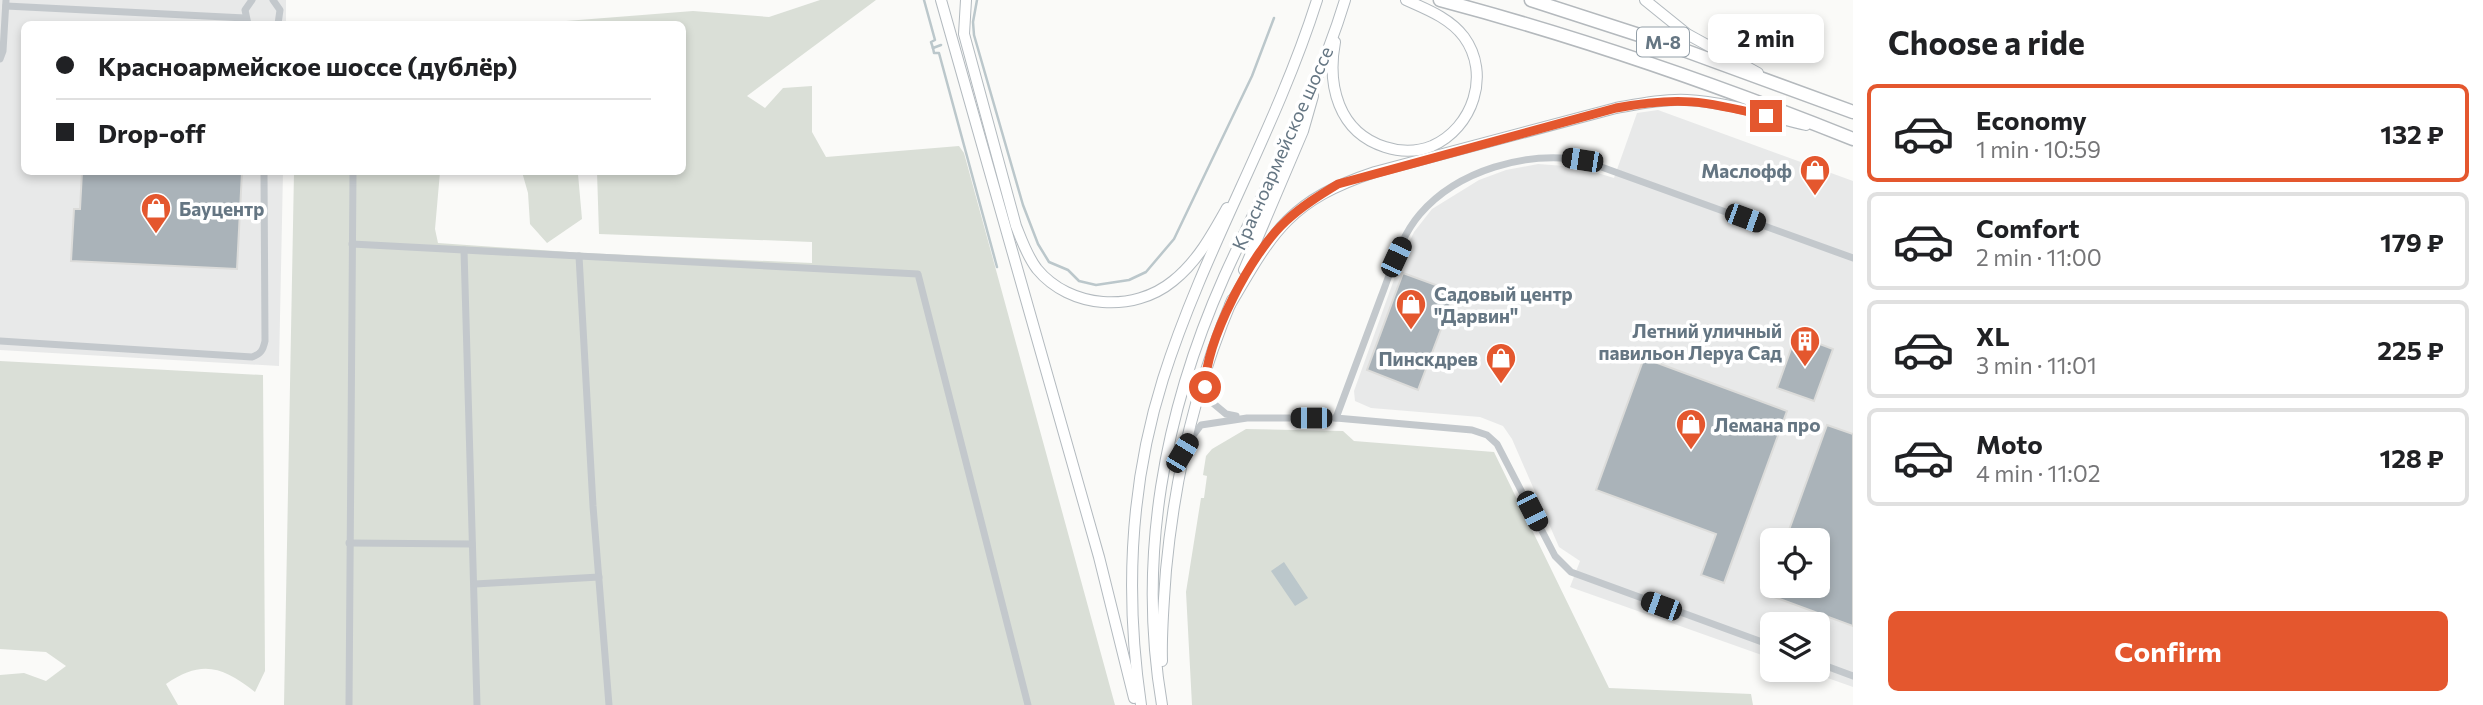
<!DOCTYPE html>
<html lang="en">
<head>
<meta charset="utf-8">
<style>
	body { margin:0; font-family:Commissioner,sans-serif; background:#f2f2f2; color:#202124; height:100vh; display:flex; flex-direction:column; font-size:26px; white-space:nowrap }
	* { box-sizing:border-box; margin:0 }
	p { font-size:23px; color:#757577 }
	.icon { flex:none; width:38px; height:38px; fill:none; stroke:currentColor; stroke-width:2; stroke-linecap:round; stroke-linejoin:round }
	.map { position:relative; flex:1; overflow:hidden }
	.panel { display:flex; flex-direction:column; background:#fff; width:630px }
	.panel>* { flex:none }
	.banner { position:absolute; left:21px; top:21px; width:665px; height:154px; border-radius:10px; box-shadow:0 4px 10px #0003; display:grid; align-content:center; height:154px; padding:0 35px; background:#fff }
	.controls { position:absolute; left:1760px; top:528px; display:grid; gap:14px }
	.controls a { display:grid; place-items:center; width:70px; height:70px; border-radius:10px; background:#fff; box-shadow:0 4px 10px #0003; font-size:35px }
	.end { position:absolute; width:32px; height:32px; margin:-16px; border:9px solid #e4572e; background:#fff; box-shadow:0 0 0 4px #fff }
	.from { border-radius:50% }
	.bubble { position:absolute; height:49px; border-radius:10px; background:#fff; box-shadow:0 4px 10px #0003; font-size:23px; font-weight:700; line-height:49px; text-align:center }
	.car { position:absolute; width:21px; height:42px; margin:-21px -10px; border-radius:9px; box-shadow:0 0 5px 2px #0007; background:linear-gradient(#222 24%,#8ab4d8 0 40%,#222 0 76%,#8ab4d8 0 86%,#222 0) }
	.banner b { display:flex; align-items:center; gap:24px; height:66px; font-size:26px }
	.banner b+b { border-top:2px solid #e0e0e0 }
	.banner i { width:18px; height:18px; background:#202124 }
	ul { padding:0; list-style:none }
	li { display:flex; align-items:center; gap:21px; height:98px; margin:0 14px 10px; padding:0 21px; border:4px solid #e0e0e0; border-radius:10px }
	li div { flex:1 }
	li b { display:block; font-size:26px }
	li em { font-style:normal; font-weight:700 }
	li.selected { border-color:#e4572e }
	li>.icon { width:63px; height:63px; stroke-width:1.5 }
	h2 { padding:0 35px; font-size:32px; line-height:84px }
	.button { display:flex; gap:14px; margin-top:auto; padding:14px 35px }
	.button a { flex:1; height:80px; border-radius:10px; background:#e4572e; color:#fff; font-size:28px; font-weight:700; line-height:80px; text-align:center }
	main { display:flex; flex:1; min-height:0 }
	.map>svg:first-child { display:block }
</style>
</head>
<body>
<main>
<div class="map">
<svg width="1853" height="705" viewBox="0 0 1853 705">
	<rect width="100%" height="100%" fill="#fafaf8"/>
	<!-- built -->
	<g fill="#e8e9e9" fill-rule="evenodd">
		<polygon points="0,0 286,0 286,24 24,24 24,172 283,172 279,366 0,350"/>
		<path d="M1658 110 1853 181V687L1805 670H1818V625H1773V659L1570 587 1580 561 1559 547 1512 439 1503 426 1480 417 1371 408 1355 401 1354 391 1401 260 1414 232 1432 209 1479 180 1506 170 1538 164 1578 167 1614 178 1637 113ZM1773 541H1818V586H1773Z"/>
	</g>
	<!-- green -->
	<g fill="#dadfd7">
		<polygon points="820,0 876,0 747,96 765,108 783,88 812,86 812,132 826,157 959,146 964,153 1115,705 284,705 294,172 440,172 435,229 438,243 584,253 812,263 812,242 599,234 597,172 682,172 682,24 557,24 566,21 693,11 769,17"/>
		<polygon points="522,172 572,172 578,174 582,219 547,243 530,224 528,193"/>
		<path d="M0 361 263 375 265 671 255 692C223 667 202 659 166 684L178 705H0V675L24 673 46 681 66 666 46 652 0 649Z"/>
		<polygon points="1246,429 1343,431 1354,441 1494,452 1609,688 1751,694 1753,705 1192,705 1186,592 1201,498 1204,498 1207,476 1203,475 1206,456 1212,449"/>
	</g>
	<!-- water -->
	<polygon fill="#bbc7cb" points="1284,562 1308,598 1295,606 1271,571"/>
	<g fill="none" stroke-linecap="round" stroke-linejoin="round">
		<!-- stream -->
		<g stroke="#bbc7cb" stroke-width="2.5">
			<polyline points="924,0 935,40 931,42 933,48"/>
			<polyline points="977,0 973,22 974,35 1023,205 1038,244 1049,262 1068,270 1079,281 1096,285 1129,280 1146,272 1174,239 1252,76 1274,18"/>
			<polyline points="933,48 934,53 939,53 997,267"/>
			<polyline points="933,48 941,45"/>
		</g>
	</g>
	<!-- building -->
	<g fill="#aab3b9" stroke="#dcdcda" stroke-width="2">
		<polygon points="82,172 242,172 237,269 71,261 74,209 80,209"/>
		<polygon points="1403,273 1455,292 1418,390 1367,370"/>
		<polygon points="1796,335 1833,349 1814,401 1777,388"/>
		<polygon points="1644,358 1787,411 1724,583 1701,575 1716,534 1596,490"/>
		<polygon points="1827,425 1853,434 1853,626 1766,594 1768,586 1818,586 1818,541 1785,541"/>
	</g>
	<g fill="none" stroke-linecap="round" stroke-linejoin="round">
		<!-- secondary casing -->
		<g stroke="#b3babf" stroke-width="12">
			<g id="secondary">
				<polyline points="941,0 1099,557 1134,698"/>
				<path d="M966 0 964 34 1016 226C1022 241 1027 256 1037 269 1070 309 1134 313 1173 281 1197 262 1212 235 1227 208"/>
				<polyline points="1645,0 1687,34 1758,73"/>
				<path d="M1335 42C1327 85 1338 132 1385 147 1400 152 1417 152 1432 146 1473 128 1491 74 1464 37 1450 18 1426 9 1406 0"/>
				<polyline points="1244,270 1303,131 1313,96"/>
				<path d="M1230 305C1273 231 1290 200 1375 172L1616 108C1639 104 1663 99 1687 100 1727 102 1767 116 1806 125"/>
				<path d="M1162 661C1161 631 1164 600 1166 570 1175 476 1195 387 1232 300"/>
				<path d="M1141 705C1125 596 1130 484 1163 379 1204 249 1276 130 1317 0"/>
				<path d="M1162 705C1137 558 1164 412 1224 277 1265 186 1316 96 1345 0"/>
			</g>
		</g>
		<!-- trunk casing -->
		<g stroke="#b4b9bd" stroke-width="15">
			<g id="trunk">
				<path d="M1440 0C1580 37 1718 85 1853 139"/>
				<polyline points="1531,0 1670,45 1853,112"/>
			</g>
		</g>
		<!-- minor -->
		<g stroke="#c3c8cc" stroke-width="7">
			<polyline points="273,0 280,10 278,24"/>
			<polyline points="6,6 245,18"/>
			<polyline points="248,24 245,10 252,0"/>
			<polyline points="0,59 3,51 6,0"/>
			<polyline points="352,244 918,274 1028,705"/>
			<polyline points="464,250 477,705"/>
			<polyline points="579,256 593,506 609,705"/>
			<path d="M0 341 252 357C261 354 263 350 265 341L264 172"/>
			<polyline points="1205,379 1208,399 1226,414 1236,416"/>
			<path d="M1336 418C1351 378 1366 337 1381 297 1392 269 1400 237 1420 214 1458 170 1526 151 1582 160L1853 258"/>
			<polyline points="1189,441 1201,425 1247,418 1336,418 1472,430 1487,435 1497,444 1555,556 1571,572 1773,646"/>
			<polyline points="349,543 472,544"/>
			<polyline points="475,584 599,577"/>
			<polyline points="1818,663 1853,676"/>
			<polyline points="349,705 353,172"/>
		</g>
		<!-- secondary -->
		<use href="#secondary" stroke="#fff" stroke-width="10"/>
		<!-- trunk -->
		<use href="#trunk" stroke="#fff" stroke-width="12"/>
	</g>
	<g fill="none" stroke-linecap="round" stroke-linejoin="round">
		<!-- route -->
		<path stroke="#e4572e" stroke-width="9" d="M1205 387C1206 340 1251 253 1286 221 1302 206 1320 195 1338 184L1616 108C1679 96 1705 101 1766 116"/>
	</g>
	<!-- icons -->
	<defs>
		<g id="shop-pin" transform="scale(1.575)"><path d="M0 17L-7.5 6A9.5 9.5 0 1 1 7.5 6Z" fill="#e4572e" stroke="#fff"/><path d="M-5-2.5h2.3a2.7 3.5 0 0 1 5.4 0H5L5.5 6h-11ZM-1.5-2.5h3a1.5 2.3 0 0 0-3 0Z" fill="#fff"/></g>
		<g id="building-pin" transform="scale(1.575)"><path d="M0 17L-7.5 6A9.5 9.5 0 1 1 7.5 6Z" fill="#e4572e" stroke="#fff"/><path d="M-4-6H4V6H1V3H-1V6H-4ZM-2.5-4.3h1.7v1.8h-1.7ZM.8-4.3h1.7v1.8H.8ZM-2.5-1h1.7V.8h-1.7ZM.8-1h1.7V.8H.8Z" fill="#fff"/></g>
	</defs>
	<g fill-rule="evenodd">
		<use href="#shop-pin" x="1815" y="170"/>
		<use href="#shop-pin" x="156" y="208"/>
		<use href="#shop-pin" x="1411" y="304"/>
		<use href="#building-pin" x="1805" y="341"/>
		<use href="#shop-pin" x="1501" y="358"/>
		<use href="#shop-pin" x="1691" y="424"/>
	</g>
	<g text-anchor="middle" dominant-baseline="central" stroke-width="7" stroke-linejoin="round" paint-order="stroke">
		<!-- shield labels -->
		<rect fill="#fff" stroke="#939fa8" stroke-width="2" x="1637" y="27.5" width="52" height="29" rx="5"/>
		<g font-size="18" font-weight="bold" fill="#657683">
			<text x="1663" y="42">М-8</text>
		</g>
		<!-- street labels -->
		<g font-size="19" fill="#657683" stroke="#fff">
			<text transform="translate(1282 148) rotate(-66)">Красноармейское шоссе</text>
		</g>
		<!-- poi labels -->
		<g font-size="19" font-weight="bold" fill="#657683" stroke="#fff" text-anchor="end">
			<text x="1792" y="170">Маслофф</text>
			<text x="179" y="208" text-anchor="start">Бауцентр</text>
			<text x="1434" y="293" text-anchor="start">Садовый центр<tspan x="1434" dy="22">"Дарвин"</tspan></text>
			<text x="1782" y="330">Летний уличный<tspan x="1782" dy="22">павильон Леруа Сад</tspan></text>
			<text x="1478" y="358">Пинскдрев</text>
			<text x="1714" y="424" text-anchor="start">Лемана про</text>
		</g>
	</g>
</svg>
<div class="controls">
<a><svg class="icon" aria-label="locate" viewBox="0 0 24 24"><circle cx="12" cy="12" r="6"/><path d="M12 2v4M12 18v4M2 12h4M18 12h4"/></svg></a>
<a><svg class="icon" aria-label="layers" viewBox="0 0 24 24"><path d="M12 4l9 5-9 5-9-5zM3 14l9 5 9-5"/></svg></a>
</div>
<i class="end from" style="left:1205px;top:387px"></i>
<i class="end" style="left:1766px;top:116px"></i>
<div class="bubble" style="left:1708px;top:14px;width:116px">2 min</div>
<i class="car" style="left:1582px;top:160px;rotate:279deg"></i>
<i class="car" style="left:1745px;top:218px;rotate:110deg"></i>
<i class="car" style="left:1396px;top:257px;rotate:25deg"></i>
<i class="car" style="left:1311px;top:418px;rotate:270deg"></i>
<i class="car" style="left:1182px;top:453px;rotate:31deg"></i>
<i class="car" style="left:1532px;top:511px;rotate:153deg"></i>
<i class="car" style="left:1661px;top:606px;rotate:290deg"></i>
<div class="banner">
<b><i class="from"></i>Красноармейское шоссе (дублёр)</b>
<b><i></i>Drop-off</b>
</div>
</div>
<section class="panel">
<h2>Choose a ride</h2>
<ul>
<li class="selected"><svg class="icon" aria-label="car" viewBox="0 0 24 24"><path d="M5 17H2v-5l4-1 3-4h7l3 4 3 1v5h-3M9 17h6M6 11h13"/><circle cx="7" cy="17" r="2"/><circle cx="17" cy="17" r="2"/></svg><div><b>Economy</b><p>1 min · 10:59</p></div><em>132 ₽</em></li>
<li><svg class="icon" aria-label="car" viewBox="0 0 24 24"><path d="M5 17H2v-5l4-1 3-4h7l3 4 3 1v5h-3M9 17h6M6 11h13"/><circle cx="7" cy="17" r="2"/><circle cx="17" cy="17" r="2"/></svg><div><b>Comfort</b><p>2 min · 11:00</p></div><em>179 ₽</em></li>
<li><svg class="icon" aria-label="car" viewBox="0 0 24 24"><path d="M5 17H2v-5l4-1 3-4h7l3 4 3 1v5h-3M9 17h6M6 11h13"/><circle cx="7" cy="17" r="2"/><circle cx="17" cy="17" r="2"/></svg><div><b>XL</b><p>3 min · 11:01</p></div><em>225 ₽</em></li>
<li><svg class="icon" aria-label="car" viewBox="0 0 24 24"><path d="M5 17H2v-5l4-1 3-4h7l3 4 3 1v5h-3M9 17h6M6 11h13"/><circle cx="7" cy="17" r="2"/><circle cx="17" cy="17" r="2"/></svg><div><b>Moto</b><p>4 min · 11:02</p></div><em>128 ₽</em></li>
</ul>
<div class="button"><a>Confirm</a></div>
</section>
</main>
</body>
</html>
